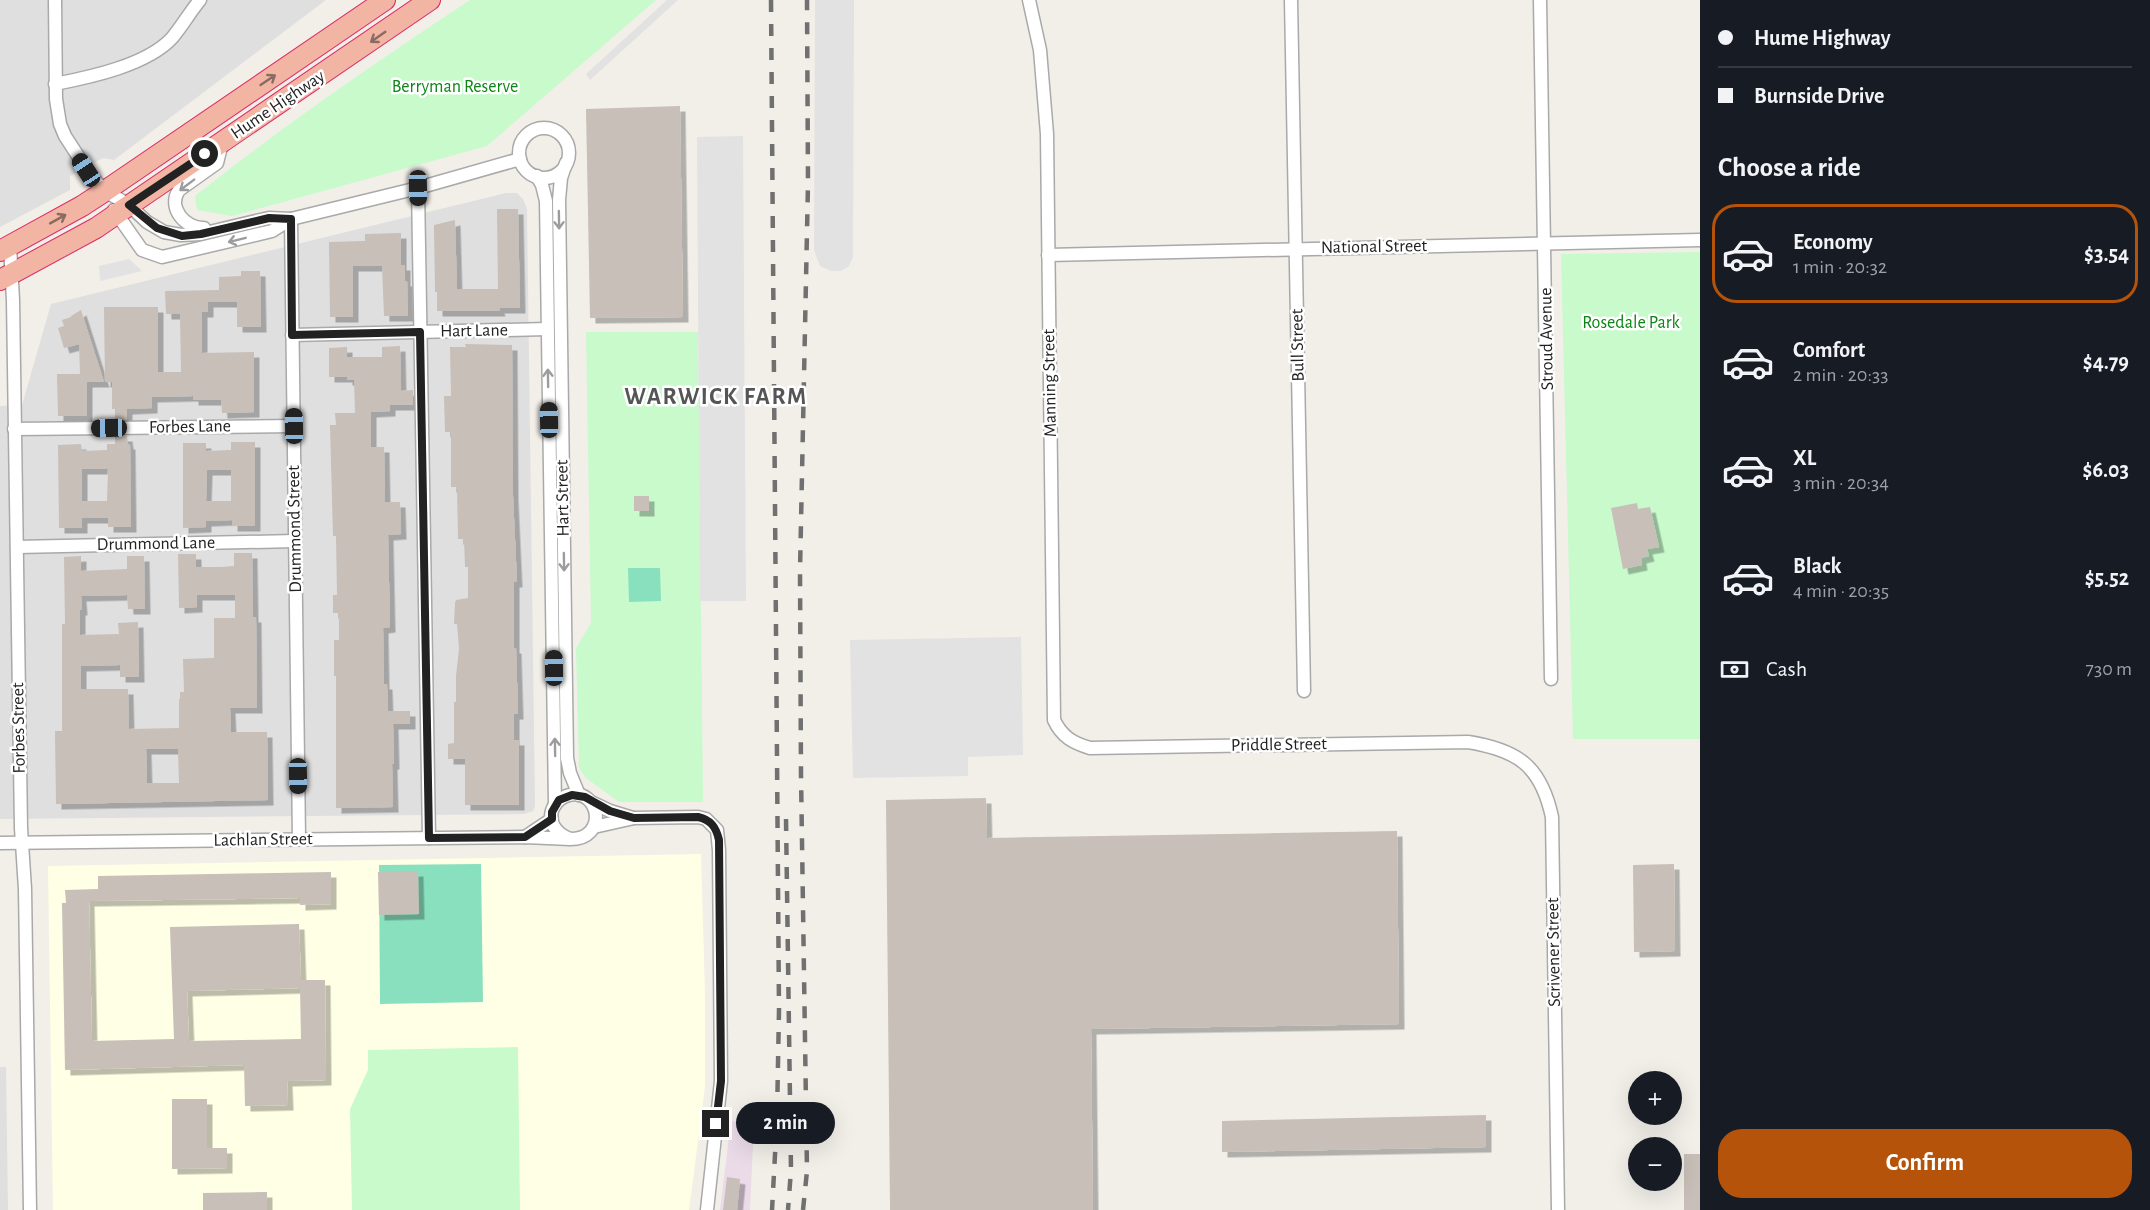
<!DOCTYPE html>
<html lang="en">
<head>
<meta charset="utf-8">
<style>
	body { margin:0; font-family:"Alegreya Sans",sans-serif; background:#20242c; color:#f1f3f6; height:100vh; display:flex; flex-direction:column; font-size:22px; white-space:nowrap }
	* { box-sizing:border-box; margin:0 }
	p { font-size:20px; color:#9ea1a6 }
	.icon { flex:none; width:33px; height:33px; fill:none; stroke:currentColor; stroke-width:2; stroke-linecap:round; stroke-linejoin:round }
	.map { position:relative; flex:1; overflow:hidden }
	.panel { display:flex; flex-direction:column; background:#171b24; width:450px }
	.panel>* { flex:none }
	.banner { display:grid; align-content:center; height:132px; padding:0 18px; background:#171b24 }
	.tools { position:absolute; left:1628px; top:1071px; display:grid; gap:12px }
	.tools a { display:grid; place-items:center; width:54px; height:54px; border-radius:50%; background:#171b24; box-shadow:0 6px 24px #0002; font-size:30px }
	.end { position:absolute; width:27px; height:27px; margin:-14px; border:8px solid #222; background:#fff; box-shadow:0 0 0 3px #fff }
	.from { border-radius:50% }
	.bubble { position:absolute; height:42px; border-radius:21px; background:#171b24; box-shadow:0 6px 24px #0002; font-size:20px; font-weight:600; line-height:42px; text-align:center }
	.car { position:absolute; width:18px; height:36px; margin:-18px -9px; border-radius:8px; box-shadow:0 0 4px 2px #0007; background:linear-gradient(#222 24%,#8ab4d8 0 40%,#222 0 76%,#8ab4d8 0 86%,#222 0) }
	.banner b { display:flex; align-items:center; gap:21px; height:57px; font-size:22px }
	.banner b+b { border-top:2px solid #363941 }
	.banner i { width:15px; height:15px; background:#f1f3f6 }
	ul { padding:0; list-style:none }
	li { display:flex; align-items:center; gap:18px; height:99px; margin:0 12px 9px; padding:0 6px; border:3px solid transparent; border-radius:24px }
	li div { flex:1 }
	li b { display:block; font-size:22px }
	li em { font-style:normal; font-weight:600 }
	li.current { border-color:#b45309 }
	li>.icon { width:54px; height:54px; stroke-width:1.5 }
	h2 { padding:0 18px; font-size:27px; line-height:72px }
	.pay { display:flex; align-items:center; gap:15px; height:66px; padding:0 18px; font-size:22px }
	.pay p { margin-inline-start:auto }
	.button { display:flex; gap:12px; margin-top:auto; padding:12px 18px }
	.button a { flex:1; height:69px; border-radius:24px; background:#b45309; color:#fff; font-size:24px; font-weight:600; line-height:69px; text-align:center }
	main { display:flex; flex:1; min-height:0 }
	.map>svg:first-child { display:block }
</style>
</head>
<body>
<main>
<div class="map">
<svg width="1700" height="1210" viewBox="0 0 1700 1210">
	<defs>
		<filter id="shadow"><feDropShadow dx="5.5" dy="5.5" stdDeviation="0" flood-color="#0004"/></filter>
	</defs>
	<rect width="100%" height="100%" fill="#f2efe9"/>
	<!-- residential -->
	<g fill="#e0dfdf">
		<polygon points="0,0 326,0 114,160 103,158 70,176 70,190 0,227"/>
		<polygon points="506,193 517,193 523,199 527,209 535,806 533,811 524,814 0,819 0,406 22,405 51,304"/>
		<polygon points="0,1067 6,1067 8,1210 0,1210"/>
	</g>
	<!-- industrial -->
	<polygon fill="#ebdbe8" points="731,1121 754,1123 750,1210 720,1210"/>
	<!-- education -->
	<polygon fill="#ffffe5" points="701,854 705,995 705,1087 689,1210 53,1210 48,866"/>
	<!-- park -->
	<g fill="#c8facc">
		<path d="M470 0H656L487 146 232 216 197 210 195 196C283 126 376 62 470 0Z"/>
		<polygon points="1700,252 1700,739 1573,739 1561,254"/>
		<polygon points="586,332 698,332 703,802 619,802 586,778 579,768 576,648 591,623"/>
		<polygon points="518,1047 520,1210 352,1210 350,1109 368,1070 368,1050"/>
	</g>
	<!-- pitch -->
	<g fill="#88e0be">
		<polygon points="628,568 660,568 661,601 629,602"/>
		<polygon points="481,864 483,1002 380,1004 379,865"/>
	</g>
	<!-- parking -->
	<g fill="#e2e2e2">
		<polygon points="667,0 678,0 590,80 586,74"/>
		<polygon points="815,0 854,0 853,257 849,266 841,271 831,271 820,266 814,250"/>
		<polygon points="743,136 746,601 700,601 697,137"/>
		<polygon points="129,259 142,271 100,281 99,266"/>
		<polygon points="1021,637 1023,755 968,757 968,776 853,778 850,640"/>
	</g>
	<!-- building -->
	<g fill="#c7bfb8" fill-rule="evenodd" filter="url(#shadow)">
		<polygon points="680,106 683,317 590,318 586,109"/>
		<polygon points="497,209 518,209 520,308 499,308 500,311 437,311 437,292 435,292 434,225 455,220 457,289 498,289"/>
		<polygon points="401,233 401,265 405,265 405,281 407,281 408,316 384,316 382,266 353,266 353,317 330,317 329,242 365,241 365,234"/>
		<polygon points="241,271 260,271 261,327 237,327 237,302 208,302 208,312 202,312 202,353 254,352 254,412 222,413 221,400 193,400 193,396 152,397 152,408 127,409 127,420 115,420 115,409 112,409 112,382 105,382 104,307 158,307 158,372 181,372 180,314 166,314 165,291 219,290 219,277 241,276"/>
		<polygon points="81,310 104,382 87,382 87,416 58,416 57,374 80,374 79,344 64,348 58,328 64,326 62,320 71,317 71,316"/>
		<polygon points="465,344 512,345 513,496 517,582 514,582 514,648 516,648 518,714 514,714 514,740 519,740 519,805 465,805 465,759 448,759 448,744 454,743 454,702 456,702 456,676 459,649 457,624 454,624 455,603 456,600 468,598 468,567 465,567 464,539 458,539 457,487 451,487 451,432 445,432 444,396 451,396 450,347 466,347"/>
		<polygon points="400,346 401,391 413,390 413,405 390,405 390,411 371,412 371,447 384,447 385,502 400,502 401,534 388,535 390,627 383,628 384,684 387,684 388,711 410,711 410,724 393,724 394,764 392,764 393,807 336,808 336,676 334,676 334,640 339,640 339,613 333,613 333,595 337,595 336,536 333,536 330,425 336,425 335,413 355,413 354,380 347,380 347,377 329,377 329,348 347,347 347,357 382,357 382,347"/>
		<path d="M115 436H127L128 444H130L131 527H108V518H82V528H59L58 445 81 444 82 451 107 450V444H115ZM82 469H108L107 501H82Z"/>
		<path d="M231 442H255V526H232V520L206 521V527L183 528V443H206V451L231 450ZM207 470H231V501H206Z"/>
		<rect x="634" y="496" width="15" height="15"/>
		<polygon points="1637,503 1638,509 1650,507 1659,547 1647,549 1649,556 1641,558 1642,565 1623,569 1611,508"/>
		<path d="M234 553H252L253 617H256L257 708H230L231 732H267L268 800 56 804 55 731H62V624H65L64 557 81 556V571L127 569V556H144L145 609H128L127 595 81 596 82 610H80V635L119 634 118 623 138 622 139 677H120V665L81 666V689H128L129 729 179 728V699H180V692H184L183 659 214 658V618H235V595H197V607L179 608 178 554H196V567H221L234 566ZM146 749H178L179 783H147Z"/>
		<polygon points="986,798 987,838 1397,831 1399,1024 1091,1029 1093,1210 890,1210 886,800"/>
		<polygon points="1674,864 1675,951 1634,952 1633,865"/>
		<polygon points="418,871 419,914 379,915 378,872"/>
		<path d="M331 872V904L300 905V898L89 901 92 1041 174 1039 170 927 299 924 301 980H325L326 1080 287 1081 288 1105 245 1106 244 1065 65 1070 62 903H66L65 890 98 889V876ZM300 988 301 1039 189 1041 187 991Z"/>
		<polygon points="172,1099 207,1099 207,1148 227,1148 227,1168 172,1169"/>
		<polygon points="1486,1115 1486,1147 1222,1152 1222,1121"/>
		<rect x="1684" y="1154" width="16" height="56"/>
		<polygon points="727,1177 740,1179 737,1210 723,1210"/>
		<polygon points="267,1192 267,1210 203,1210 203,1193"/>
	</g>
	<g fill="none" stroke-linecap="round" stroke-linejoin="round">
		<!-- minor casing -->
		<g stroke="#a9a9a9" stroke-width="15">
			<g id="minor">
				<polyline points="55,0 56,99 60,124 65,136 91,176 105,191 129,205 147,222 164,232 181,235 201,234 269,218 291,219 418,188 520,159"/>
				<path d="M1029 0 1040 50 1047 134 1054 720C1062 737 1073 743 1090 748L1468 742C1518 750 1541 766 1552 817L1558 1210"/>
				<polyline points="1291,0 1304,691"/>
				<polyline points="1540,0 1551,679"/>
				<path d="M55 84C91 77 147 65 172 38 182 26 190 12 200 0"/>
				<circle cx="544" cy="153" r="25"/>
				<polyline points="566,163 561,178 559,200 567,758 570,773 579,795"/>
				<polyline points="537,176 542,185 546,201 555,805"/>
				<polyline points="418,188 429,838"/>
				<polyline points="114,210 142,250 162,257 272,231 291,219"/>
				<polyline points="291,219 299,839"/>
				<path d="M204 228C185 229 167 207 179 190L217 163 222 143"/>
				<polyline points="10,246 13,300 21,828 25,889 30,1210"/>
				<polyline points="1048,255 1700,240"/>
				<polyline points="292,335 547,329"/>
				<polyline points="14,429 294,426"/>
				<polyline points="17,547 295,541"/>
				<polyline points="591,802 610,811 633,818"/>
				<polyline points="594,827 634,818 698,817 706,819 717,830 719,850 721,1081 707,1210"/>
				<polyline points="525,837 552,819"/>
				<path d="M0 843 525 837 570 839C609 839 600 788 569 795 562 797 557 801 554 806 546 821 556 834 570 839"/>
			</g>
		</g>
		<!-- trunk casing -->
		<g stroke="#dc2a67" stroke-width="22">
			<g id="trunk">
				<polyline points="0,251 82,206 105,191 385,0"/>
				<polyline points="0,280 96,228 430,0"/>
			</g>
		</g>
		<!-- minor -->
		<use href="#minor" stroke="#fff" stroke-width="12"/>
		<!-- trunk -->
		<use href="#trunk" stroke="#f2b4a3" stroke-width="20"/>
		<!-- rail -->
		<g stroke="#707070" stroke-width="4.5" stroke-dasharray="12 12" stroke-linecap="butt">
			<polyline points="771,0 779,1010 777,1118 772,1210"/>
			<polyline points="786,819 791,1170 788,1210"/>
			<polyline points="803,1210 807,1171 801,775 800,571 808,183 807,0"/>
		</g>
	</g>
	<!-- one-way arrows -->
	<defs><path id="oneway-shaft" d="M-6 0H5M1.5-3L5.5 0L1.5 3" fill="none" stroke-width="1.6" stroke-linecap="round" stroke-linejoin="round" transform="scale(1.5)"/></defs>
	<g stroke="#8a6b62">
		<use href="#oneway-shaft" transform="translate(378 37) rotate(145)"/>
		<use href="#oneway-shaft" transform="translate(268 80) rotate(-34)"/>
		<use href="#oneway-shaft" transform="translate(58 219) rotate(-29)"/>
	</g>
	<g stroke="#9c9c9c">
		<use href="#oneway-shaft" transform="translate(187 185) rotate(143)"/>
		<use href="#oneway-shaft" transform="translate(559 220) rotate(89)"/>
		<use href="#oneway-shaft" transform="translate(237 240) rotate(166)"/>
		<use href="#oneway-shaft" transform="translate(548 378) rotate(-91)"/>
		<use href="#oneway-shaft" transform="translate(564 562) rotate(89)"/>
		<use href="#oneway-shaft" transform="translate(555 747) rotate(-91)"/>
	</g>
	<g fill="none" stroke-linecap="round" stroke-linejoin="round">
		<!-- route -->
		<path stroke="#222" stroke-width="8" d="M205 154 129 205 157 228 182 236 201 234 269 218 291 219 292 335 420 332 429 838 525 837 552 819V812L559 800 572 795 585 797 610 811 634 818 698 817C711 820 716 827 719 840L721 1081 716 1124"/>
	</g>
	<g text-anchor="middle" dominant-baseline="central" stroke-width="5" stroke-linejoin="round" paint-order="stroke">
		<!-- park labels -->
		<g font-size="18" fill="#0c8416" stroke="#fff">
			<text x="455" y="87">Berryman Reserve</text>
			<text x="1631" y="323">Rosedale Park</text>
		</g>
		<!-- street labels -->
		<g font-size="18" fill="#222" stroke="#fff">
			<text transform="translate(278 105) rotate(-34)">Hume Highway</text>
			<text transform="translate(1374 247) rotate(-1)">National Street</text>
			<text transform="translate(474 331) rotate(-1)">Hart Lane</text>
			<text transform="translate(1547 339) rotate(-91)">Stroud Avenue</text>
			<text transform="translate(1298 345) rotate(-91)">Bull Street</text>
			<text transform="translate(1050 383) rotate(-91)">Manning Street</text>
			<text transform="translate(190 427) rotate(-1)">Forbes Lane</text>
			<text transform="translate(563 498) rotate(-91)">Hart Street</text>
			<text transform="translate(295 529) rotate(-91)">Drummond Street</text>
			<text transform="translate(156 544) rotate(-1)">Drummond Lane</text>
			<text transform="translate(19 728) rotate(-91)">Forbes Street</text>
			<text transform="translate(1279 745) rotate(-1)">Priddle Street</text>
			<text transform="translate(263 840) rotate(-1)">Lachlan Street</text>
			<text transform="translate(1554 952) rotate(-91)">Scrivener Street</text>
		</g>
		<!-- district labels -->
		<g font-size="24" font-weight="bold" letter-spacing="1.5" fill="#555" stroke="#fff">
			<text x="716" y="397">WARWICK FARM</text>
		</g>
	</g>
</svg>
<div class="tools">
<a>+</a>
<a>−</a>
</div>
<i class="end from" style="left:205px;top:154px"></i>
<i class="end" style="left:716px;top:1124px"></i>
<div class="bubble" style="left:736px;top:1102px;width:99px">2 min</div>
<i class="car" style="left:86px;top:170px;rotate:327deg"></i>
<i class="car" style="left:418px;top:188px;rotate:179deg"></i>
<i class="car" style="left:549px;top:420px;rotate:359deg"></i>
<i class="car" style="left:294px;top:426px;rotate:359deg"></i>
<i class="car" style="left:109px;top:428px;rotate:269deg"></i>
<i class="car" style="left:554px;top:668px;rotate:359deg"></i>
<i class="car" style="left:298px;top:776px;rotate:179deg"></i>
</div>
<section class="panel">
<div class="banner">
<b><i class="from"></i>Hume Highway</b>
<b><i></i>Burnside Drive</b>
</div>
<h2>Choose a ride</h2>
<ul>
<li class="current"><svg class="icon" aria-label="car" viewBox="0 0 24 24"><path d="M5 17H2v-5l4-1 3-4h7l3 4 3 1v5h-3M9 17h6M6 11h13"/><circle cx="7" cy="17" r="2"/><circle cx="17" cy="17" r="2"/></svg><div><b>Economy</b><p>1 min · 20:32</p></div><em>$3.54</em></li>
<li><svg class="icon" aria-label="car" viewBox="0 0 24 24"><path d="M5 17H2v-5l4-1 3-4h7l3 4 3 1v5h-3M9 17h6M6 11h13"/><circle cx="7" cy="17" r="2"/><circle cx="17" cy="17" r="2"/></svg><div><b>Comfort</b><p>2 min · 20:33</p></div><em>$4.79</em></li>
<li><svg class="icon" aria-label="car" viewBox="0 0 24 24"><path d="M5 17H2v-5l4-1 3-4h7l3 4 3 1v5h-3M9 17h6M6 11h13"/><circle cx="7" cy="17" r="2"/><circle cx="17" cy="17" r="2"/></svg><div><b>XL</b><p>3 min · 20:34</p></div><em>$6.03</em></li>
<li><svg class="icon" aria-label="car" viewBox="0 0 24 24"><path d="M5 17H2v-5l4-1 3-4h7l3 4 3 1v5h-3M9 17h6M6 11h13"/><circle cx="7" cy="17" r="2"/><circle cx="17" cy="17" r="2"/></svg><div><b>Black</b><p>4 min · 20:35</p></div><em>$5.52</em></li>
</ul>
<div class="pay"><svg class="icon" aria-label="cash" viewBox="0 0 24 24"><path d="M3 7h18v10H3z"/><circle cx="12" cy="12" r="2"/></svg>Cash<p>730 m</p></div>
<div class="button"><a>Confirm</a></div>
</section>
</main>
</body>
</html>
